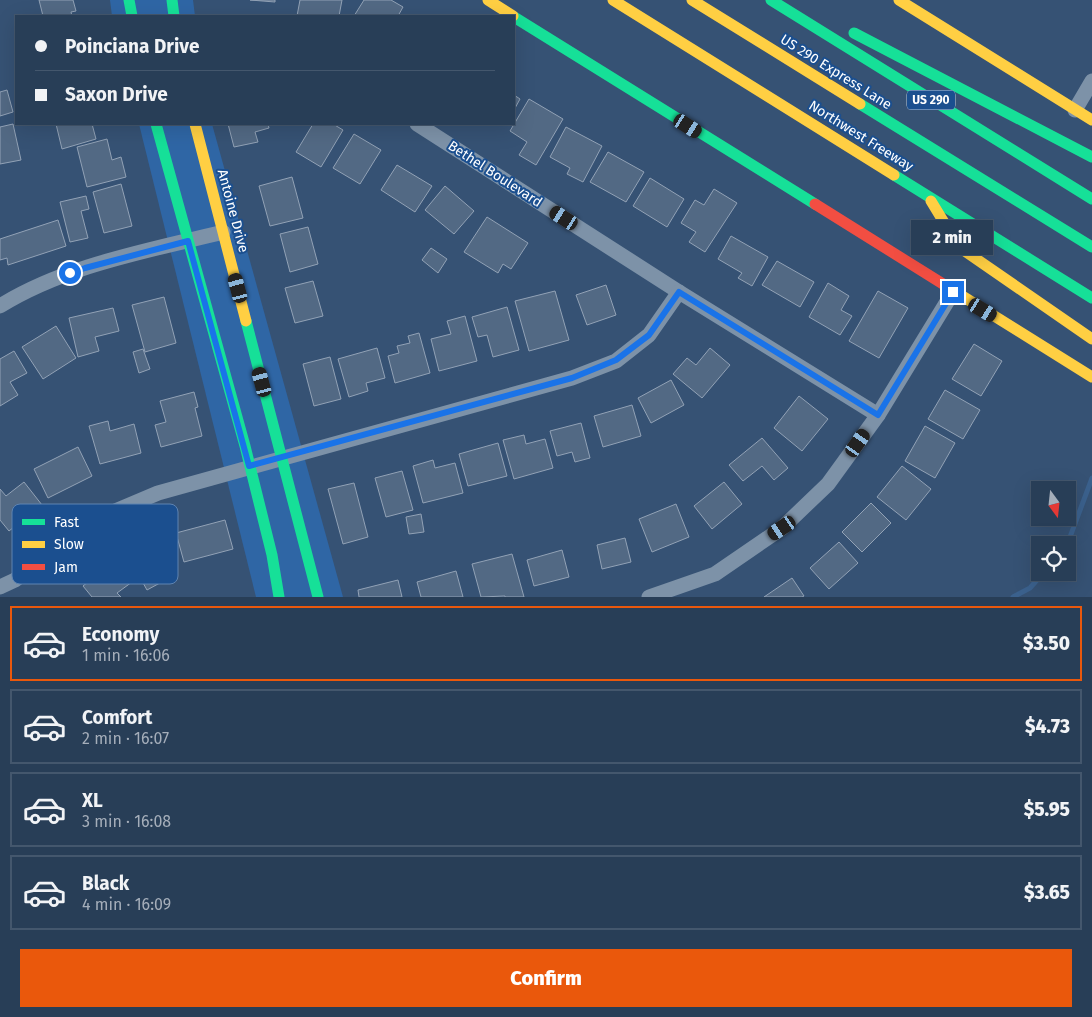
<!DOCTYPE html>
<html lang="en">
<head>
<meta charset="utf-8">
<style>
	body { margin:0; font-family:"Fira Sans",sans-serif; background:#344961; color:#f1f3f6; height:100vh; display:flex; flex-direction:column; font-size:19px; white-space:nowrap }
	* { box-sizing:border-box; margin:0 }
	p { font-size:16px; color:#a5aeba }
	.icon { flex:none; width:28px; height:28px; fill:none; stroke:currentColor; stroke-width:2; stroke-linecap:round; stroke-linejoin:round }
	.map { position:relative; height:597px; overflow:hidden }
	.side { display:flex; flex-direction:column; background:#283e57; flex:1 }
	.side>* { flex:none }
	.banner { position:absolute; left:15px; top:15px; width:500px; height:110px; border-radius:0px; box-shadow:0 5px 20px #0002,0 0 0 1px #44576d; display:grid; align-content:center; height:110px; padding:0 20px; background:#283e57 }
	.needle { width:32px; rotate:165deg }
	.controls { position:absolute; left:1031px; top:481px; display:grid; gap:10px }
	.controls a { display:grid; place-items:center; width:45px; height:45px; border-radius:0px; background:#283e57; box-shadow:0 5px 20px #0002,0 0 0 1px #44576d; font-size:25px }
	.end { position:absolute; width:22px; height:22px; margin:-11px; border:6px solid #1a73e8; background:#fff; box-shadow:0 0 0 2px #fff }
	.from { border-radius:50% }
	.bubble { position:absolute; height:35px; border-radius:0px; background:#283e57; box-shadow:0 5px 20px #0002,0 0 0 1px #44576d; font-size:16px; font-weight:800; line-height:35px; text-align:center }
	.car { position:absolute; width:15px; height:30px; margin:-15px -8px; border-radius:6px; box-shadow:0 0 4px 1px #0007; background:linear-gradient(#222 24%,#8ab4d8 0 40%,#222 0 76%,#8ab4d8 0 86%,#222 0) }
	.banner b { display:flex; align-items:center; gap:18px; height:48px; font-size:19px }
	.banner b+b { border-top:1px solid #44576d }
	.banner i { width:12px; height:12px; background:#f1f3f6 }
	ul { padding:9px 0 0; list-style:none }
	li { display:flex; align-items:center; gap:15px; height:75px; margin:0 10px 8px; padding:0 10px; border:2px solid #44576d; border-radius:0px }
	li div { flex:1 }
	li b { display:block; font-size:19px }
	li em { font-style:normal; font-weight:800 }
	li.active { border-color:#ea580c }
	li>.icon { width:45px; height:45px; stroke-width:1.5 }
	.action { display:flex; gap:10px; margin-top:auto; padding:10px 20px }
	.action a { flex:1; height:58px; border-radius:0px; background:#ea580c; color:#fff; font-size:20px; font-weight:800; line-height:58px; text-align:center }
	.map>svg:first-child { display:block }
</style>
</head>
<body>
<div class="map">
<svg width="1092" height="597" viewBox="0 0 1092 597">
	<rect width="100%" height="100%" fill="#365274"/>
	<!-- green -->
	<g fill="#2f66a5">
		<polygon points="110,0 193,0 195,16 112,16"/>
		<polygon points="139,124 212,124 343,597 256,597"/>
	</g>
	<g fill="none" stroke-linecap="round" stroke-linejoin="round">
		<!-- stream -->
		<g stroke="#3b618d" stroke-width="5">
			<polyline points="1067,545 1092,478"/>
			<polyline points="1013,597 1030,588 1044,572"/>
		</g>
	</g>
	<!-- building -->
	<g fill="#526984" stroke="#92a2b6">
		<polygon points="39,0 73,0 76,11 71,12 72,16 43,16"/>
		<polygon points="250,0 275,0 275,2"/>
		<polygon points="300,0 342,0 339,16 297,16"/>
		<polygon points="364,0 391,0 403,7 398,16 354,16"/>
		<polygon points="7,90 13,112 0,116 0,92"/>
		<polygon points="514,95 520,99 514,110"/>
		<polygon points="529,99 563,119 536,165 519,155 527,142 510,131"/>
		<polygon points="13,124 21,160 0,164 0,127"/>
		<polygon points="56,124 92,124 96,139 62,149"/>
		<polygon points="228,124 268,124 269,128 255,132 258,142 234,147"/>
		<polygon points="313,124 333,124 343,130 321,167 296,152"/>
		<polygon points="566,127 602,146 583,182 567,174 570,168 550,157"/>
		<polygon points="354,134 381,150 360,184 333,168"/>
		<polygon points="107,139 112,160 121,157 126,177 87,187 77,147"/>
		<polygon points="608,152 644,172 626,202 590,182"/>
		<polygon points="397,165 432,186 415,212 381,190"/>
		<polygon points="292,177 303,218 270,226 259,186"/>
		<polygon points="650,178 684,199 667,227 633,206"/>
		<polygon points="121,184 132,226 104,233 93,192"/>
		<polygon points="445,186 474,211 454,234 425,210"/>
		<polygon points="714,189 737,203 705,252 689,242 696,232 681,223 695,200 704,205"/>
		<polygon points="86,196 89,209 81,211 88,238 70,242 60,202"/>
		<polygon points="487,217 528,243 511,269 503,264 498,273 464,252"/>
		<polygon points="58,220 66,246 8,265 7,258 0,260 0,239"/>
		<polygon points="308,227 318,264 290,272 280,234"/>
		<polygon points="731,236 768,257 752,286 738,278 742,273 718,259"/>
		<polygon points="431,248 447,259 438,273 422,260"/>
		<polygon points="777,261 814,282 800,307 762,285"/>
		<polygon points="313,281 323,316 295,323 285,288"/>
		<polygon points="828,283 849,296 841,310 852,316 840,335 809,317"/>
		<polygon points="606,285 616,315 587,325 576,295"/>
		<polygon points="555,291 569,340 529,351 515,301"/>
		<polygon points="878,291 908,308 879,358 849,341"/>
		<polygon points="164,297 176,343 145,352 132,305"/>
		<polygon points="507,307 519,350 493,357 487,335 478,337 472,317"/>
		<polygon points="113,308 119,331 95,337 99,351 78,357 69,318"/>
		<polygon points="465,316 477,361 439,371 431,339 451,334 447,321"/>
		<polygon points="56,326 76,358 43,379 22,347"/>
		<polygon points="419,333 430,373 395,383 388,356 399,353 397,346 410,343 408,336"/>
		<polygon points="974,344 1002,361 981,396 952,379"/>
		<polygon points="377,348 385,378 366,383 368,391 349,397 338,359"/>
		<polygon points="710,348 730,365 702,398 673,374 687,358 696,365"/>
		<polygon points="143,349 150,369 139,373 133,352"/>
		<polygon points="14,351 27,373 10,382 18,395 0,406 0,359"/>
		<polygon points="330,357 341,399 314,406 303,364"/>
		<polygon points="671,380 684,405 651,423 638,398"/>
		<polygon points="945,390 980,410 963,439 928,419"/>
		<polygon points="194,392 198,407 195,408 202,436 161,447 155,425 166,422 160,401"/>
		<polygon points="799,396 828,419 802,451 774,428"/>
		<polygon points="632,405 641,436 603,447 594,416"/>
		<polygon points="108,421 110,431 134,424 141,453 100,464 89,426"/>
		<polygon points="581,423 590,458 575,462 572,452 557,456 550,431"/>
		<polygon points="925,426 955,443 935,478 905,461"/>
		<polygon points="524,435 526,444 545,439 553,468 514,479 503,440"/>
		<polygon points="762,438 788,468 774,480 762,466 743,481 729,465"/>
		<polygon points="498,443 507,476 468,486 459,454"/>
		<polygon points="78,447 92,476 48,498 34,469"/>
		<polygon points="433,460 435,468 455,463 463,493 423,503 413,466"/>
		<polygon points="902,466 931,489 906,520 877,497"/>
		<polygon points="402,471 413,510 386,517 375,478"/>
		<polygon points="24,482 42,505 9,531 0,520 0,489 6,496"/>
		<polygon points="724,482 742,504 712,529 694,506"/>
		<polygon points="354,483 368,537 343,544 328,489"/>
		<polygon points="871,503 891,523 862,552 842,532"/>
		<polygon points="676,504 689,537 652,552 639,519"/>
		<polygon points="421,514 424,532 409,534 406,517"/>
		<polygon points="225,520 233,549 184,562 176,533"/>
		<polygon points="162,534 176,559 163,567 169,578 147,590 127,554"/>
		<polygon points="625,538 631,562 602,569 597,545"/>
		<polygon points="839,542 858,563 829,589 810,568"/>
		<polygon points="562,550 569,577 534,586 527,560"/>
		<polygon points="512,554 524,597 505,597 505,596 481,597 472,564"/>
		<polygon points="115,560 132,582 117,593 121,597 92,597 83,586"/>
		<polygon points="456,571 463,597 421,597 417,582"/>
		<polygon points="792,578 804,596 802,597 764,597"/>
		<polygon points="398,580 402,597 359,597 358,590"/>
	</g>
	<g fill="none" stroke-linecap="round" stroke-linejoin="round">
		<!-- street -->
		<g stroke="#7d92a8" stroke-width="15">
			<polyline points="1075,110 1092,81"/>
			<polyline points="417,124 679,292 878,415"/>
			<path d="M0 306C66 265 148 251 223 232"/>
			<polyline points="0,587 15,580 68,540 106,515 158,493 572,378 616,361 649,335 679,292"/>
			<polyline points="649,597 715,574 782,528 828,484 878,415 953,292"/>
		</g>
		<!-- fast -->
		<g stroke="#16e098" stroke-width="11">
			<polyline points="129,0 132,16"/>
			<polyline points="172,0 174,16"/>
			<polyline points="771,0 1092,199"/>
			<polyline points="514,17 815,204"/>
			<polyline points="854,33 1092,157"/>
			<polyline points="860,104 1092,247"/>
			<polyline points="156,124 245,446 272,555 279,597"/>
			<polyline points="894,175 1092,298"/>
			<polyline points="246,321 318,597"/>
		</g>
		<!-- slow -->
		<g stroke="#ffcf43" stroke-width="11">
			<polyline points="488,0 513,16"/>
			<polyline points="613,0 894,175"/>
			<polyline points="692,0 860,104"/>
			<polyline points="899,0 1092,120"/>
			<polyline points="195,124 246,321"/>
			<polyline points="931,201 959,247 1092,339"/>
			<polyline points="959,294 1092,377"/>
		</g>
		<!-- jam -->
		<polyline stroke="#f24e42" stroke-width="11" points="815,204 959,294"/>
	</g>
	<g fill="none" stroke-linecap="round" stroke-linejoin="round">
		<!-- route -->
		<polyline stroke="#1a73e8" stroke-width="6" points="70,273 85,268 188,241 249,466 572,378 616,360 649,335 679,292 878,415 953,292"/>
	</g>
	<g text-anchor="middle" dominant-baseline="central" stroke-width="4" stroke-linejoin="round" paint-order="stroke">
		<!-- shield labels -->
		<rect fill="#1b4f8f" stroke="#bbcadd" stroke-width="1" x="907" y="90.5" width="48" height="19" rx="4"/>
		<g font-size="12" font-weight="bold" fill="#fff">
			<text x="931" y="100">US 290</text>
		</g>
		<!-- street labels -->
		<g font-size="14" fill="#fff" stroke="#1b4f8f">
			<text transform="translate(836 72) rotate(32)">US 290 Express Lane</text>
			<text transform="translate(861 136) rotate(32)">Northwest Freeway</text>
			<text transform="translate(495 174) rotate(33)">Bethel Boulevard</text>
			<text transform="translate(233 211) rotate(75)">Antoine Drive</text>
		</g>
	</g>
	<!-- legend -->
	<rect x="12" y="504" width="166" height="80" rx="8" fill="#1b4f8f" stroke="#5f84b1" stroke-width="1"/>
	<rect x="22" y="519" width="23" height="6" fill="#16e098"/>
	<rect x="22" y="541" width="23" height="7" fill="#ffcf43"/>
	<rect x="22" y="564" width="23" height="6" fill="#f24e42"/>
	<g font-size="14" fill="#fff">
		<text x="54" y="527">Fast</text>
		<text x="54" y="549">Slow</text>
		<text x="54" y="572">Jam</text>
	</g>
</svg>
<div class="controls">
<a><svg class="needle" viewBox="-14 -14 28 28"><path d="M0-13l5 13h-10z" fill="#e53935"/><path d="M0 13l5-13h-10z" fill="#a5aeba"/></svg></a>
<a><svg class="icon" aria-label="locate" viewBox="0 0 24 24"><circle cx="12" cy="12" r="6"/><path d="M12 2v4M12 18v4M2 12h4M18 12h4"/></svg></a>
</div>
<i class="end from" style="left:70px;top:273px"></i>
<i class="end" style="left:953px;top:292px"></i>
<div class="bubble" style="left:911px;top:220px;width:82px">2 min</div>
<i class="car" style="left:688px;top:126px;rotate:122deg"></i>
<i class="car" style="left:564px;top:218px;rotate:303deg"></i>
<i class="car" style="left:238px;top:288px;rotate:345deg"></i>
<i class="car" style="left:983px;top:310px;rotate:121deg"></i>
<i class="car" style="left:262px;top:382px;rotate:345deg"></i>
<i class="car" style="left:858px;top:443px;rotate:35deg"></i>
<i class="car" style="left:782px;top:528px;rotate:236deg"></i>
<div class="banner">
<b><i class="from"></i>Poinciana Drive</b>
<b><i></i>Saxon Drive</b>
</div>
</div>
<section class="side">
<ul>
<li class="active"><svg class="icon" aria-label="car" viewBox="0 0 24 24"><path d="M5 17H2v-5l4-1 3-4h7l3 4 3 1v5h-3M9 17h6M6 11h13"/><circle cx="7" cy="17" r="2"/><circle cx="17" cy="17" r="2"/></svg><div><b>Economy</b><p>1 min · 16:06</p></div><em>$3.50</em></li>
<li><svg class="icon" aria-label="car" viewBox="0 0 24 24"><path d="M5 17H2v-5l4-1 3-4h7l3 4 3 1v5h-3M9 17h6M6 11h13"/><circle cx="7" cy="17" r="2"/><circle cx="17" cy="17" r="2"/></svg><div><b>Comfort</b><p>2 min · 16:07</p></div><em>$4.73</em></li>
<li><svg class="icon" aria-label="car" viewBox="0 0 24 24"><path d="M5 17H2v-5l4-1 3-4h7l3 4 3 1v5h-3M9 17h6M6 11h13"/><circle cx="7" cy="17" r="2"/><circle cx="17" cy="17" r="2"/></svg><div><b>XL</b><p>3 min · 16:08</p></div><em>$5.95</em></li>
<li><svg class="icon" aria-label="car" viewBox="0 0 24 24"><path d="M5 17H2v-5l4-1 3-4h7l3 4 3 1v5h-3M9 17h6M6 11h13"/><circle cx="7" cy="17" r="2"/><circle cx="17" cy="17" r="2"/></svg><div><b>Black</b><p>4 min · 16:09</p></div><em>$3.65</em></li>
</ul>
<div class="action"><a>Confirm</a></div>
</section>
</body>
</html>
